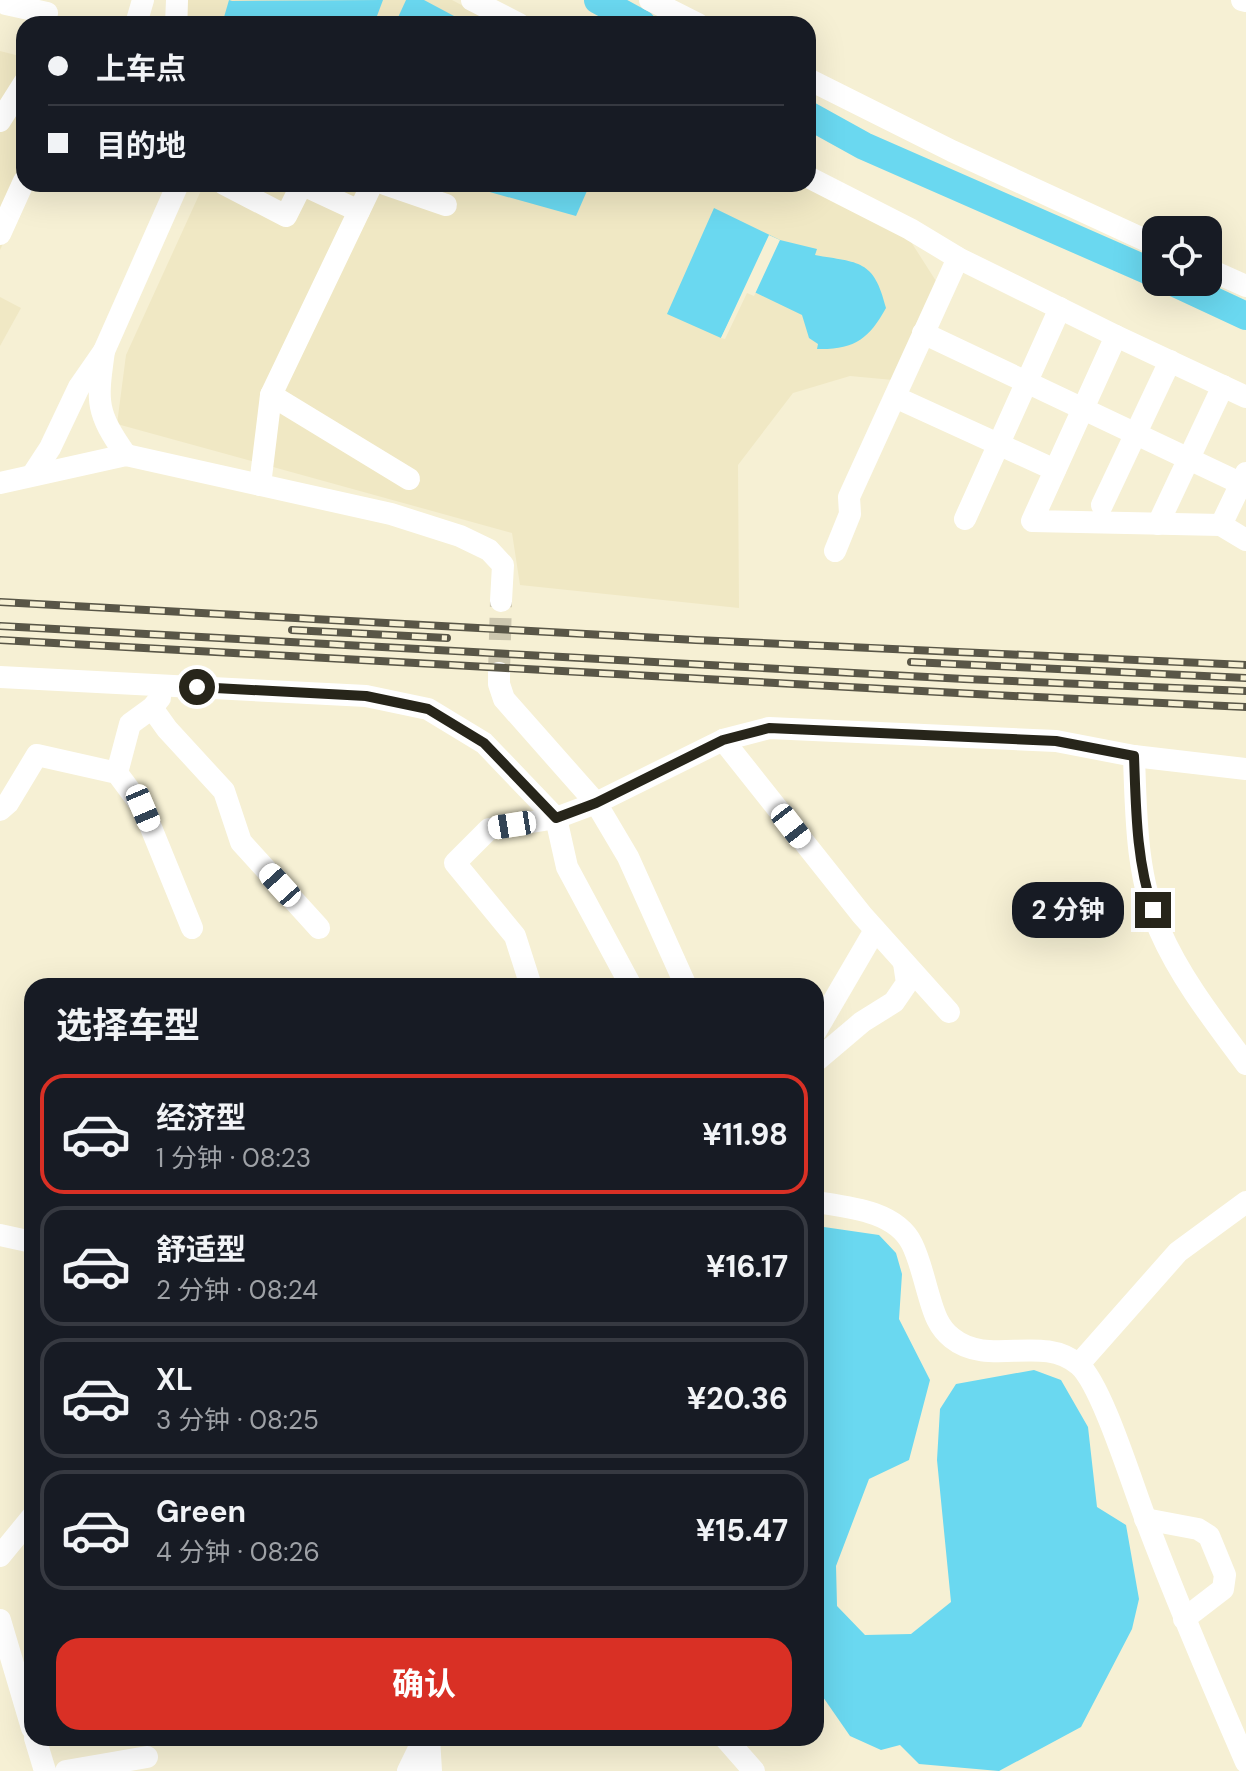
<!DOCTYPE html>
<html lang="zh">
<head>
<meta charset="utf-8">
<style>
	body { margin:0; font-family:"DM Sans","Noto Sans SC",sans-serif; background:#242831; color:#f1f3f6; height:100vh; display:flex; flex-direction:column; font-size:30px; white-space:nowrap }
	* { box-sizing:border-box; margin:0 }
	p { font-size:26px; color:#9ea1a6 }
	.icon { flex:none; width:44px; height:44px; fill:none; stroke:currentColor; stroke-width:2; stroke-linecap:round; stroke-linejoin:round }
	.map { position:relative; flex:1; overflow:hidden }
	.side { position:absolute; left:24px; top:978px; width:800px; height:768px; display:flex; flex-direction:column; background:#171b24; border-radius:24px; box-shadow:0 8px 32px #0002 }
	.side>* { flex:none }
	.top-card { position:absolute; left:16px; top:16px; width:800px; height:176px; border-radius:24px; box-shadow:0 8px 32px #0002; display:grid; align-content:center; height:176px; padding:0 32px; background:#171b24 }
	.fabs { position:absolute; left:1142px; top:216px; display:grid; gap:16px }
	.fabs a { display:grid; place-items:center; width:80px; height:80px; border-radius:16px; background:#171b24; box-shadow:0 8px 32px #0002; font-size:40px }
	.end { position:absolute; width:36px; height:36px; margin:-18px; border:10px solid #27251a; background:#fff; box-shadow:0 0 0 4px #fff }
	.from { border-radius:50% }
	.bubble { position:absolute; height:56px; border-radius:24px; background:#171b24; box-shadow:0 8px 32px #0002; font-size:26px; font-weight:700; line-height:56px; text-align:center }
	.car { position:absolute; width:24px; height:48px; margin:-24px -12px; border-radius:10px; box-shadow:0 0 6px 2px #0007; background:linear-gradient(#fff 24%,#345 0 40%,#fff 0 76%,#345 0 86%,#fff 0) }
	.top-card b { display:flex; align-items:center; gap:28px; height:76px; font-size:30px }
	.top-card b+b { border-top:2px solid #363941 }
	.top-card i { width:20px; height:20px; background:#f1f3f6 }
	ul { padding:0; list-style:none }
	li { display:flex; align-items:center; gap:24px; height:120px; margin:0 16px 12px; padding:0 16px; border:4px solid #363941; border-radius:24px }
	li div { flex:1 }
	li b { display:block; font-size:30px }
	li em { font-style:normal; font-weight:700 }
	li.on { border-color:#d93025 }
	li>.icon { width:72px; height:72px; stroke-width:1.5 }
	h2 { padding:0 32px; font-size:36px; line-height:96px }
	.button { display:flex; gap:16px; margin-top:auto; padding:16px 32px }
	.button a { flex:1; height:92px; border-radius:24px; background:#d93025; color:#fff; font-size:32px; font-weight:700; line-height:92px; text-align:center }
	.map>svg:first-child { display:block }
</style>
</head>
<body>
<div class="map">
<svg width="1246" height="1771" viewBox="0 0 1246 1771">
	<rect width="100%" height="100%" fill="#f6f0d4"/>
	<!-- built -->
	<g fill="#f0e8c4">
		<polygon points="188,0 452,0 497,24 188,24"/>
		<polygon points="0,51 24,57 24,184 31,184 0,250"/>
		<polygon points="204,184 808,184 906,234 936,281 893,380 850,376 793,393 738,465 739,608 520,585 512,533 117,424 126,355"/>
		<polygon points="0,297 21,308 0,346"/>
	</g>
	<!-- water -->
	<g fill="#6ad8f0">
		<polygon points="229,0 232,1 383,0 374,24 222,24"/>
		<polygon points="406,0 424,0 469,24 395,24"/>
		<polygon points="481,184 590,184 576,216 479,189"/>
		<path d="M714 208 780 240 817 249 815 255C859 263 874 259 886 308 869 339 854 350 817 349L818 344 809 338 802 315 746 288 721 338 667 314Z"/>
		<polygon points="817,1226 879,1235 896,1253 902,1274 899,1319 930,1380 909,1460 869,1479 836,1566 837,1606 865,1635 911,1634 951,1602 937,1460 940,1409 956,1384 1034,1370 1061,1380 1088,1427 1097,1507 1126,1525 1139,1599 1132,1629 1081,1727 999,1771 919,1764 900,1745 881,1750 850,1736 816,1687"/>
	</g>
	<!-- pier -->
	<polygon fill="#f6f0d4" points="769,235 780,240 754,296 747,293 725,339 721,338"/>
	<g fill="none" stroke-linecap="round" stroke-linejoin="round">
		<!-- river -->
		<g stroke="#6ad8f0" stroke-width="28">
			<polyline points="598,0 642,24"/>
			<polyline points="808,115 864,146 1156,274"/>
			<polyline points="1173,282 1246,316"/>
		</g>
		<!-- minor-tunnel -->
		<polyline stroke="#cdc7af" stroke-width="22" stroke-dasharray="22 11" stroke-linecap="butt" points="499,673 501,601"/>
		<!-- minor -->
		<g stroke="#fff" stroke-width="22">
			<polyline points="472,0 519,24"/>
			<polyline points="650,0 698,24"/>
			<polyline points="1242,0 1246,1"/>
			<polyline points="6,4 47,13"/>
			<polyline points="136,24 143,0"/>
			<polyline points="176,24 177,0"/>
			<polyline points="808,79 952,151 1156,245"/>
			<polyline points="0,121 24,83"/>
			<polyline points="808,177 910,229 958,258 1116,336 1246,397"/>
			<polyline points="224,184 286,216 302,184"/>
			<polyline points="301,184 359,211"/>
			<polyline points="385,184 446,205"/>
			<polyline points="0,234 24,181"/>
			<polyline points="1208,269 1246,286"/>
			<polyline points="923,333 1246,486"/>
			<polyline points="1116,336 1032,521 1221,525 1246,540"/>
			<polyline points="104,351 178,184"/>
			<polyline points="271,395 409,479"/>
			<polyline points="895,397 1055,470"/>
			<path d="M33 474 50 448 79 387 104 351C97 402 95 411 126 455"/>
			<polyline points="0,483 126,455 391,514 460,536 489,550 503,565 501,601"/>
			<polyline points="260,485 271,395 372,184"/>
			<polyline points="1102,505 1170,361"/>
			<polyline points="965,519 1060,308"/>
			<polyline points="1158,524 1223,386"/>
			<polyline points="1221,525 1246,473"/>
			<polyline points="835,551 850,514 849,497 958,258"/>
			<polyline points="499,673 499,684 504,699 596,803 628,857 686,986"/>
			<polyline points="0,677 366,696 428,709 484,743 556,818 567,867 631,986"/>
			<polyline points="152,708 167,729 224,791 241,842 319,928"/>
			<polyline points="723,740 862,915 949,1012"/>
			<path d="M1134 756C1136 814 1136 877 1160 931 1181 979 1215 1022 1246 1064"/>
			<polyline points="117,773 130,724 152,708 160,698"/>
			<polyline points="0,810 8,803 37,755 117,773 143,808 192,928"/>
			<polyline points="531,986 515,936 455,863 489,829 556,818 596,803 723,740 769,728 1056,741 1134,756 1246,769"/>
			<polyline points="816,1031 875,930"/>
			<polyline points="816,1061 862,1022 894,1002 907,983 904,963"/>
			<path d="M816 1202C848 1207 896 1211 912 1244 920 1260 924 1280 929 1296 934 1313 938 1327 952 1338 989 1368 1042 1333 1079 1365 1102 1385 1133 1487 1146 1520 1177 1602 1211 1682 1246 1762"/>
			<polyline points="0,1235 32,1242"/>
			<polyline points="1079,1364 1178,1252 1246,1202"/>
			<polyline points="1145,1519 1198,1529 1209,1536 1225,1575 1223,1589 1184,1619"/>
			<polyline points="0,1556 32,1517"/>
			<polyline points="0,1620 32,1728"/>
			<polyline points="35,1738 45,1771"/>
			<polyline points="429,1738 431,1771"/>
			<polyline points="725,1738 754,1771"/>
			<polyline points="66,1771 147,1757"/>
			<polyline points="408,1771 424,1738"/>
		</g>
		<!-- rail casing -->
		<g stroke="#595647" stroke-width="8">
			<g id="rail">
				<polyline points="0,602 696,640 1246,665"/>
				<polyline points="0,626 964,679 1246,691"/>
				<polyline points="292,630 447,638"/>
				<polyline points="0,640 994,695 1246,707"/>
				<polyline points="911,662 1246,678"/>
			</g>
		</g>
		<!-- rail -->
		<use href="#rail" stroke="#f6f0d4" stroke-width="5" stroke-dasharray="15" stroke-linecap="butt"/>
	</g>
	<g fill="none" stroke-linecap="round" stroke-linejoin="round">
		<!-- route -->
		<path stroke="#27251a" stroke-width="10" d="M197 687 366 696 428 709 484 743 556 818 596 803 723 740 769 728 1056 741 1134 756C1136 808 1136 860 1153 910"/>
	</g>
</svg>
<div class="fabs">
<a><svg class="icon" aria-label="locate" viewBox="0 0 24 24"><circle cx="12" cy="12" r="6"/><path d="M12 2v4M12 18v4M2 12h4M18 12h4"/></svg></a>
</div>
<i class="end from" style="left:197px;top:687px"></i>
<i class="end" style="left:1153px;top:910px"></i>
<div class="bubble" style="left:1012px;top:882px;width:112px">2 分钟</div>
<i class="car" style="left:143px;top:808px;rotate:157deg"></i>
<i class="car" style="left:512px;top:825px;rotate:261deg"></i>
<i class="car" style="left:791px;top:826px;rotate:142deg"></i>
<i class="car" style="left:280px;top:885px;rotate:318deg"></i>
<div class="top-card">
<b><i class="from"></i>上车点</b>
<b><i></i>目的地</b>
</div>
<section class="side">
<h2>选择车型</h2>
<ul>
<li class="on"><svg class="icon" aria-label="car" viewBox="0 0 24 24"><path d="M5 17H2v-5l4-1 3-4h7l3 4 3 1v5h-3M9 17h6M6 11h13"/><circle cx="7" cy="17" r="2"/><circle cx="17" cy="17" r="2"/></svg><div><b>经济型</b><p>1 分钟 · 08:23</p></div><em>¥11.98</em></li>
<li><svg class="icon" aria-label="car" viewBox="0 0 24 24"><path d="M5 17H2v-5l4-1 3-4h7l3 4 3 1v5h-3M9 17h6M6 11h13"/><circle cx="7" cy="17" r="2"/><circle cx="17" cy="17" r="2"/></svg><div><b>舒适型</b><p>2 分钟 · 08:24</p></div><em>¥16.17</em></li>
<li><svg class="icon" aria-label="car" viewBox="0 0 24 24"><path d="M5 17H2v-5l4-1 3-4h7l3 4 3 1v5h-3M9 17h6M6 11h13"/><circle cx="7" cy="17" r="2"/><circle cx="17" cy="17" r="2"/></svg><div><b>XL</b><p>3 分钟 · 08:25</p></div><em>¥20.36</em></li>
<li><svg class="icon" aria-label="car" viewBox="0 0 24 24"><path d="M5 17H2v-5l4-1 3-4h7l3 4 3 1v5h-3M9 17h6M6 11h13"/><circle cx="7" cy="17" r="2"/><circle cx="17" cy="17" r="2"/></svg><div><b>Green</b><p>4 分钟 · 08:26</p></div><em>¥15.47</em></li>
</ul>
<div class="button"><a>确认</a></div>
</section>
</div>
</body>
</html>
